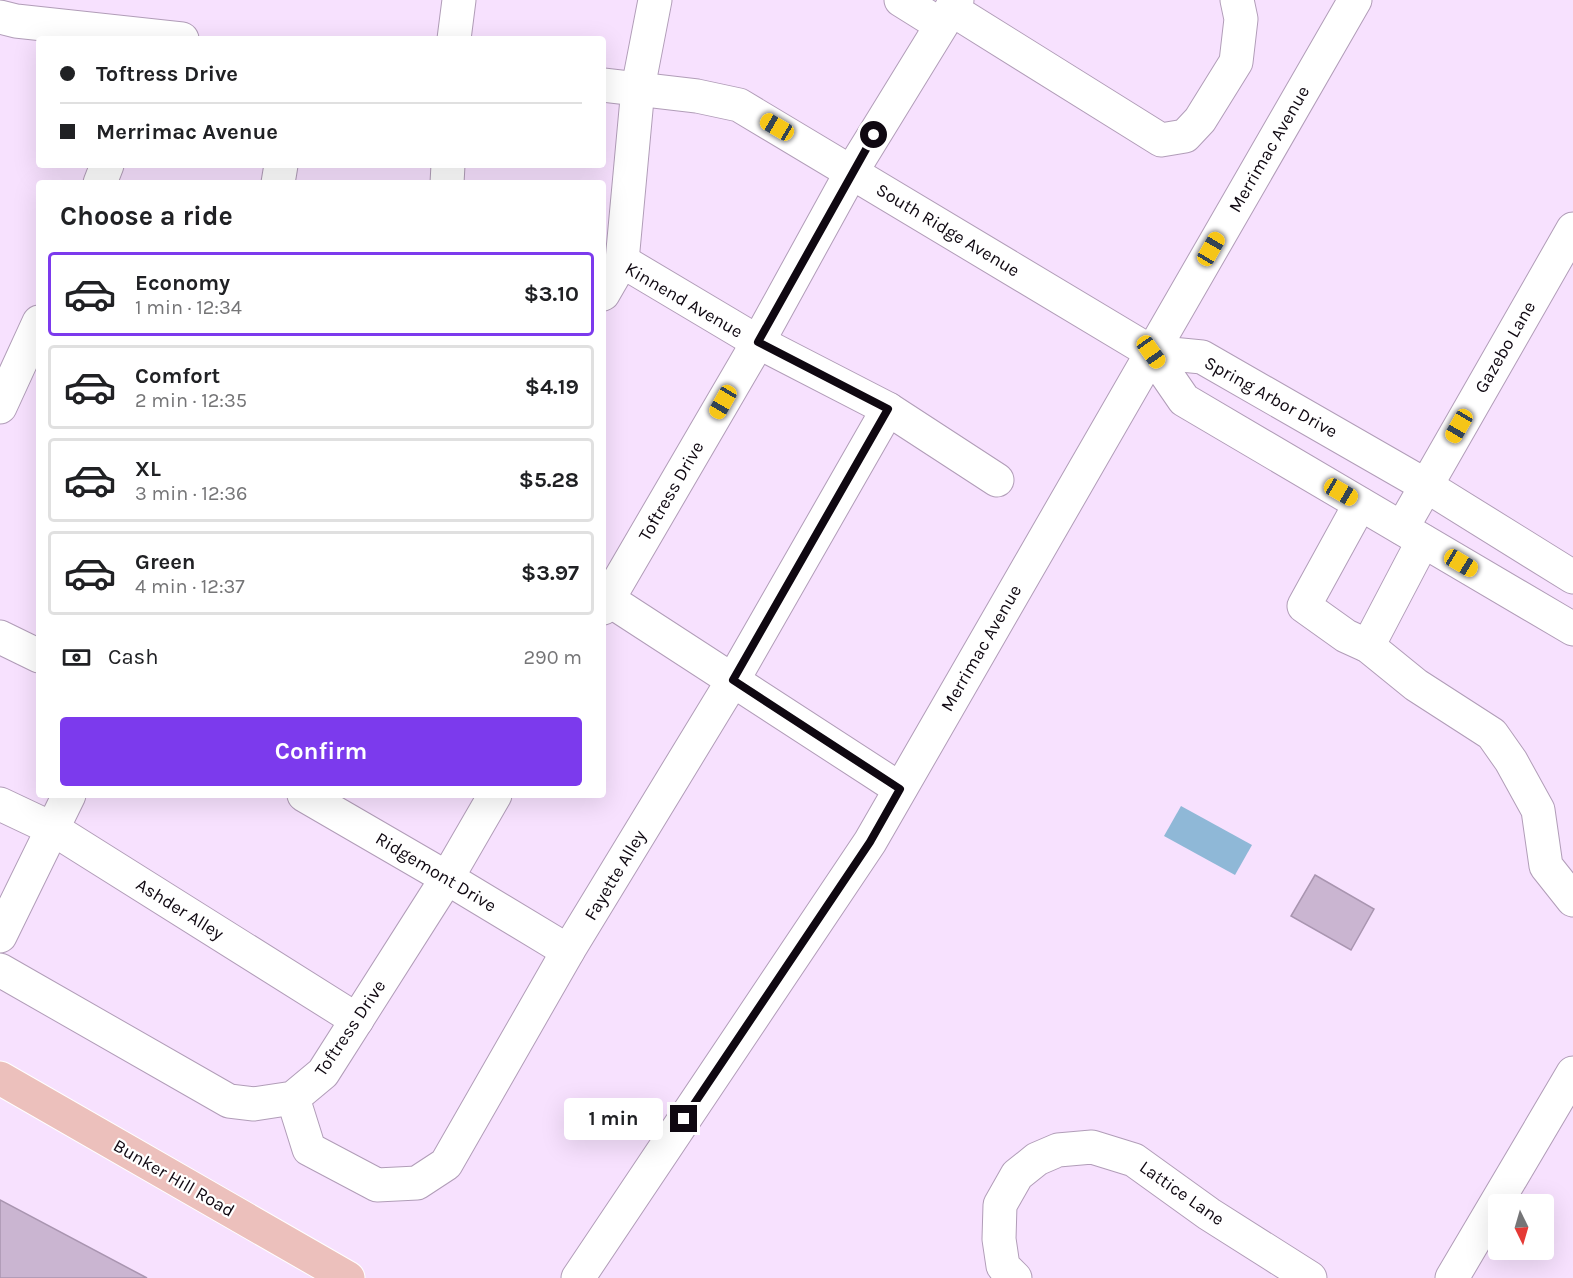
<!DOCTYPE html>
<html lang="en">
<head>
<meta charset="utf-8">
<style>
	body { margin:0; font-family:Karla,sans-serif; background:#f2f2f2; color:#202124; height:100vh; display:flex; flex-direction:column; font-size:22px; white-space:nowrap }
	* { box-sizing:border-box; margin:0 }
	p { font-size:20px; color:#757577 }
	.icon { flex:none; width:33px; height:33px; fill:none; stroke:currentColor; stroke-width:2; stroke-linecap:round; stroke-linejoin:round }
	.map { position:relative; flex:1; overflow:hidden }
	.sheet { position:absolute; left:36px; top:180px; width:570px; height:618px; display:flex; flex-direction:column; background:#fff; border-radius:6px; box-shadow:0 6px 24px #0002 }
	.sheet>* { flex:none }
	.hud { position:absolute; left:36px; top:36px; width:570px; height:132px; border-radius:6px; box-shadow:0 6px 24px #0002; display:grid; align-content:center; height:132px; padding:0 24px; background:#fff }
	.needle { width:39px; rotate:175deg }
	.controls { position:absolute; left:1488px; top:1194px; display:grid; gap:12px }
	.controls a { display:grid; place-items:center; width:66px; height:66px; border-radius:6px; background:#fff; box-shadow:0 6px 24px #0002; font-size:30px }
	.end { position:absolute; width:27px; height:27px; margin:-14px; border:8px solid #0f0811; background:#fff; box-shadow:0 0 0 3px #fff }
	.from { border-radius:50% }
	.bubble { position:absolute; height:42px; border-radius:6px; background:#fff; box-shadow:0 6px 24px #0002; font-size:20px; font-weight:700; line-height:42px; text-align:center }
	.car { position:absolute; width:18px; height:36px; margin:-18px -9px; border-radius:8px; box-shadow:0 0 4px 2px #0007; background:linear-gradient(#f5c518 24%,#345 0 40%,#f5c518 0 76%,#345 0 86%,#f5c518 0) }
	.hud b { display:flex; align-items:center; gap:21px; height:57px; font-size:22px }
	.hud b+b { border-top:2px solid #e0e0e0 }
	.hud i { width:15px; height:15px; background:#202124 }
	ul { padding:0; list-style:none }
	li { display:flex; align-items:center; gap:18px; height:84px; margin:0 12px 9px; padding:0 12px; border:3px solid #e0e0e0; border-radius:6px }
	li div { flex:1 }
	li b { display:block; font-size:22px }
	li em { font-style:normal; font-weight:700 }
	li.current { border-color:#7c3aed }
	li>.icon { width:54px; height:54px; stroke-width:1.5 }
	h2 { padding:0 24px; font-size:27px; line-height:72px }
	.pay { display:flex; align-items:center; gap:15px; height:66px; padding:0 24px; font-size:22px }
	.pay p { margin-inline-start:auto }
	.cta { display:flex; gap:12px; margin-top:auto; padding:12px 24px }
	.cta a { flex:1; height:69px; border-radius:6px; background:#7c3aed; color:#fff; font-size:24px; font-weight:700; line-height:69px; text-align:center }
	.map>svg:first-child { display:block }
</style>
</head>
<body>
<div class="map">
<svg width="1573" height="1278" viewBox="0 0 1573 1278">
	<rect width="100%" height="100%" fill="#f7e1fe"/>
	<!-- water -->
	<polygon fill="#8fb8d7" points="1181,806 1252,845 1235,875 1164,836"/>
	<!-- building -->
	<g fill="#cab5d1" stroke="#a995b0" stroke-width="1.5">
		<polygon points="1315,875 1374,909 1351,950 1291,916"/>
		<polygon points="0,1200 147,1278 0,1278"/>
	</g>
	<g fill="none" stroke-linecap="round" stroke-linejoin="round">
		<!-- minor casing -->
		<g stroke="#b19db8" stroke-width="35">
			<g id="minor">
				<polyline points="901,0 941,25"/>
				<polyline points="951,9 1161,140 1185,136 1200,120 1236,62 1241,19 1237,0"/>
				<polyline points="0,17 16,21 182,39"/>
				<polyline points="454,39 459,0"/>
				<polyline points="603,85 697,96 739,105 1151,352 1184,400 1573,629"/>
				<polyline points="100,183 107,165"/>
				<polyline points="278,183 281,165"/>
				<polyline points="447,183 448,165"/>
				<polyline points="622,261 638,88 655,0"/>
				<polyline points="603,294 622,261 758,342 888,409 997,480"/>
				<polyline points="1151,352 1202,357 1425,485 1573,577"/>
				<polyline points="0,407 39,322"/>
				<polyline points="1360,504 1304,606 1346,636 1368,646 1416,685 1492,734 1511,761 1538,810 1546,866 1573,900"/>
				<polyline points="1402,528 1573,229"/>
				<polyline points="603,596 900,789"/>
				<polyline points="603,608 758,342 852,171 957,0"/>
				<polyline points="0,637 39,656"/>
				<polyline points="1368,646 1423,541"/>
				<polyline points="304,795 447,878 568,951"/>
				<polyline points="0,804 53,829 357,1020"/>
				<polyline points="0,936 69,795"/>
				<polyline points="0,970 229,1101 254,1104 293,1098 323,1073 447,878 495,795"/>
				<polyline points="293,1098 309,1149 377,1185 417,1183 446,1164 568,951 733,680 888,409"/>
				<polyline points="578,1278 870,842 1355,0"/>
				<polyline points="1015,1278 1003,1266 999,1239 1000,1205 1017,1175 1037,1159 1058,1150 1092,1147 1134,1160 1209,1214 1310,1278"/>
				<polyline points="1452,1278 1573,1073"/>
			</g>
		</g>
		<!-- major casing -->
		<g stroke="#fff" stroke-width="35">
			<polyline id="major" points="0,1078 348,1278"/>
		</g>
		<!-- minor -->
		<use href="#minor" stroke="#fff" stroke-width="33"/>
		<!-- major -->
		<use href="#major" stroke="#ecc0bc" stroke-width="33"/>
	</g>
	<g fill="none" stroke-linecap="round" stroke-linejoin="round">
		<!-- route -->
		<polyline stroke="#0f0811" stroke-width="8" points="684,1119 870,842 900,789 733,680 888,409 758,342 874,135"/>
	</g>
	<g text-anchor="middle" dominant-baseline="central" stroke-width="4.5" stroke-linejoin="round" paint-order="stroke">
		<!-- street labels -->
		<g font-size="18" fill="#0f0811" stroke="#fff">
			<text transform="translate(1269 149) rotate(-60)">Merrimac Avenue</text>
			<text transform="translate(948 230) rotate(31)">South Ridge Avenue</text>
			<text transform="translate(684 300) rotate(30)">Kinnend Avenue</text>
			<text transform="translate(1505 347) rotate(-60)">Gazebo Lane</text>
			<text transform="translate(1271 397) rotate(29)">Spring Arbor Drive</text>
			<text transform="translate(671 491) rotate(-60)">Toftress Drive</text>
			<text transform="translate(981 648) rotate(-60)">Merrimac Avenue</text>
			<text transform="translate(436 872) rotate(31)">Ridgemont Drive</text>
			<text transform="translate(615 875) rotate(-59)">Fayette Alley</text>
			<text transform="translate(180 909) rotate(32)">Ashder Alley</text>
			<text transform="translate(350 1028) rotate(-56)">Toftress Drive</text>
			<text transform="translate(174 1178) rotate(30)">Bunker Hill Road</text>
			<text transform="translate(1182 1193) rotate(35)">Lattice Lane</text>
		</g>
	</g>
</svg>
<div class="controls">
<a><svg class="needle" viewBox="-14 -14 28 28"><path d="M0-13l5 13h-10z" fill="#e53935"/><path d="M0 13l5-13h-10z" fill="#757577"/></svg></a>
</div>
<i class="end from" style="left:874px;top:135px"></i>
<i class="end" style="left:684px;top:1119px"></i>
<div class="bubble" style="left:564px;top:1098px;width:99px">1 min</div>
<i class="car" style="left:777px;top:127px;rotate:300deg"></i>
<i class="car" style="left:1211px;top:249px;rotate:30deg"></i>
<i class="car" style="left:1151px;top:352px;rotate:145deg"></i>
<i class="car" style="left:723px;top:402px;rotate:210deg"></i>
<i class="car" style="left:1459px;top:426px;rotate:210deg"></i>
<i class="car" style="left:1341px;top:492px;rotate:120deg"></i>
<i class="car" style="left:1461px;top:563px;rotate:121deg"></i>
<div class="hud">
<b><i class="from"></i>Toftress Drive</b>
<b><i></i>Merrimac Avenue</b>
</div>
<section class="sheet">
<h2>Choose a ride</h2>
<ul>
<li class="current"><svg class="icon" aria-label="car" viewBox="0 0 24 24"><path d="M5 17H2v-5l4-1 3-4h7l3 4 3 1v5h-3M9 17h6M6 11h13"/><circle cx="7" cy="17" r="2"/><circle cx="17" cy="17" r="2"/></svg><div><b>Economy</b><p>1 min · 12:34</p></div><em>$3.10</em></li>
<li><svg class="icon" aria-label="car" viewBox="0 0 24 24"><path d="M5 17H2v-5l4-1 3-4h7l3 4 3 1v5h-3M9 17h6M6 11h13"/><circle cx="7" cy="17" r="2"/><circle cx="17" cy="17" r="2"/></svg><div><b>Comfort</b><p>2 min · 12:35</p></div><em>$4.19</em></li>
<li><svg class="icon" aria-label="car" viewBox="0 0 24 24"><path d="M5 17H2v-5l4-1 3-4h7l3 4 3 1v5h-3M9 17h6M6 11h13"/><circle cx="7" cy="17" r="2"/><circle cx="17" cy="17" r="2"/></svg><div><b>XL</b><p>3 min · 12:36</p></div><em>$5.28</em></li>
<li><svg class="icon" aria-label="car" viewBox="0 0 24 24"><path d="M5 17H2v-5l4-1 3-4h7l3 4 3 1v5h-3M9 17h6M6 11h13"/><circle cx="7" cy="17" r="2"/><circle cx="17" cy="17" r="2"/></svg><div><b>Green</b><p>4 min · 12:37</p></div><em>$3.97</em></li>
</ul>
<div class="pay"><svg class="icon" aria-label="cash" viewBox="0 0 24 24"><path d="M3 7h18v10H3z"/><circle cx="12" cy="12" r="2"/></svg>Cash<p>290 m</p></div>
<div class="cta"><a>Confirm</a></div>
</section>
</div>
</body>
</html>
